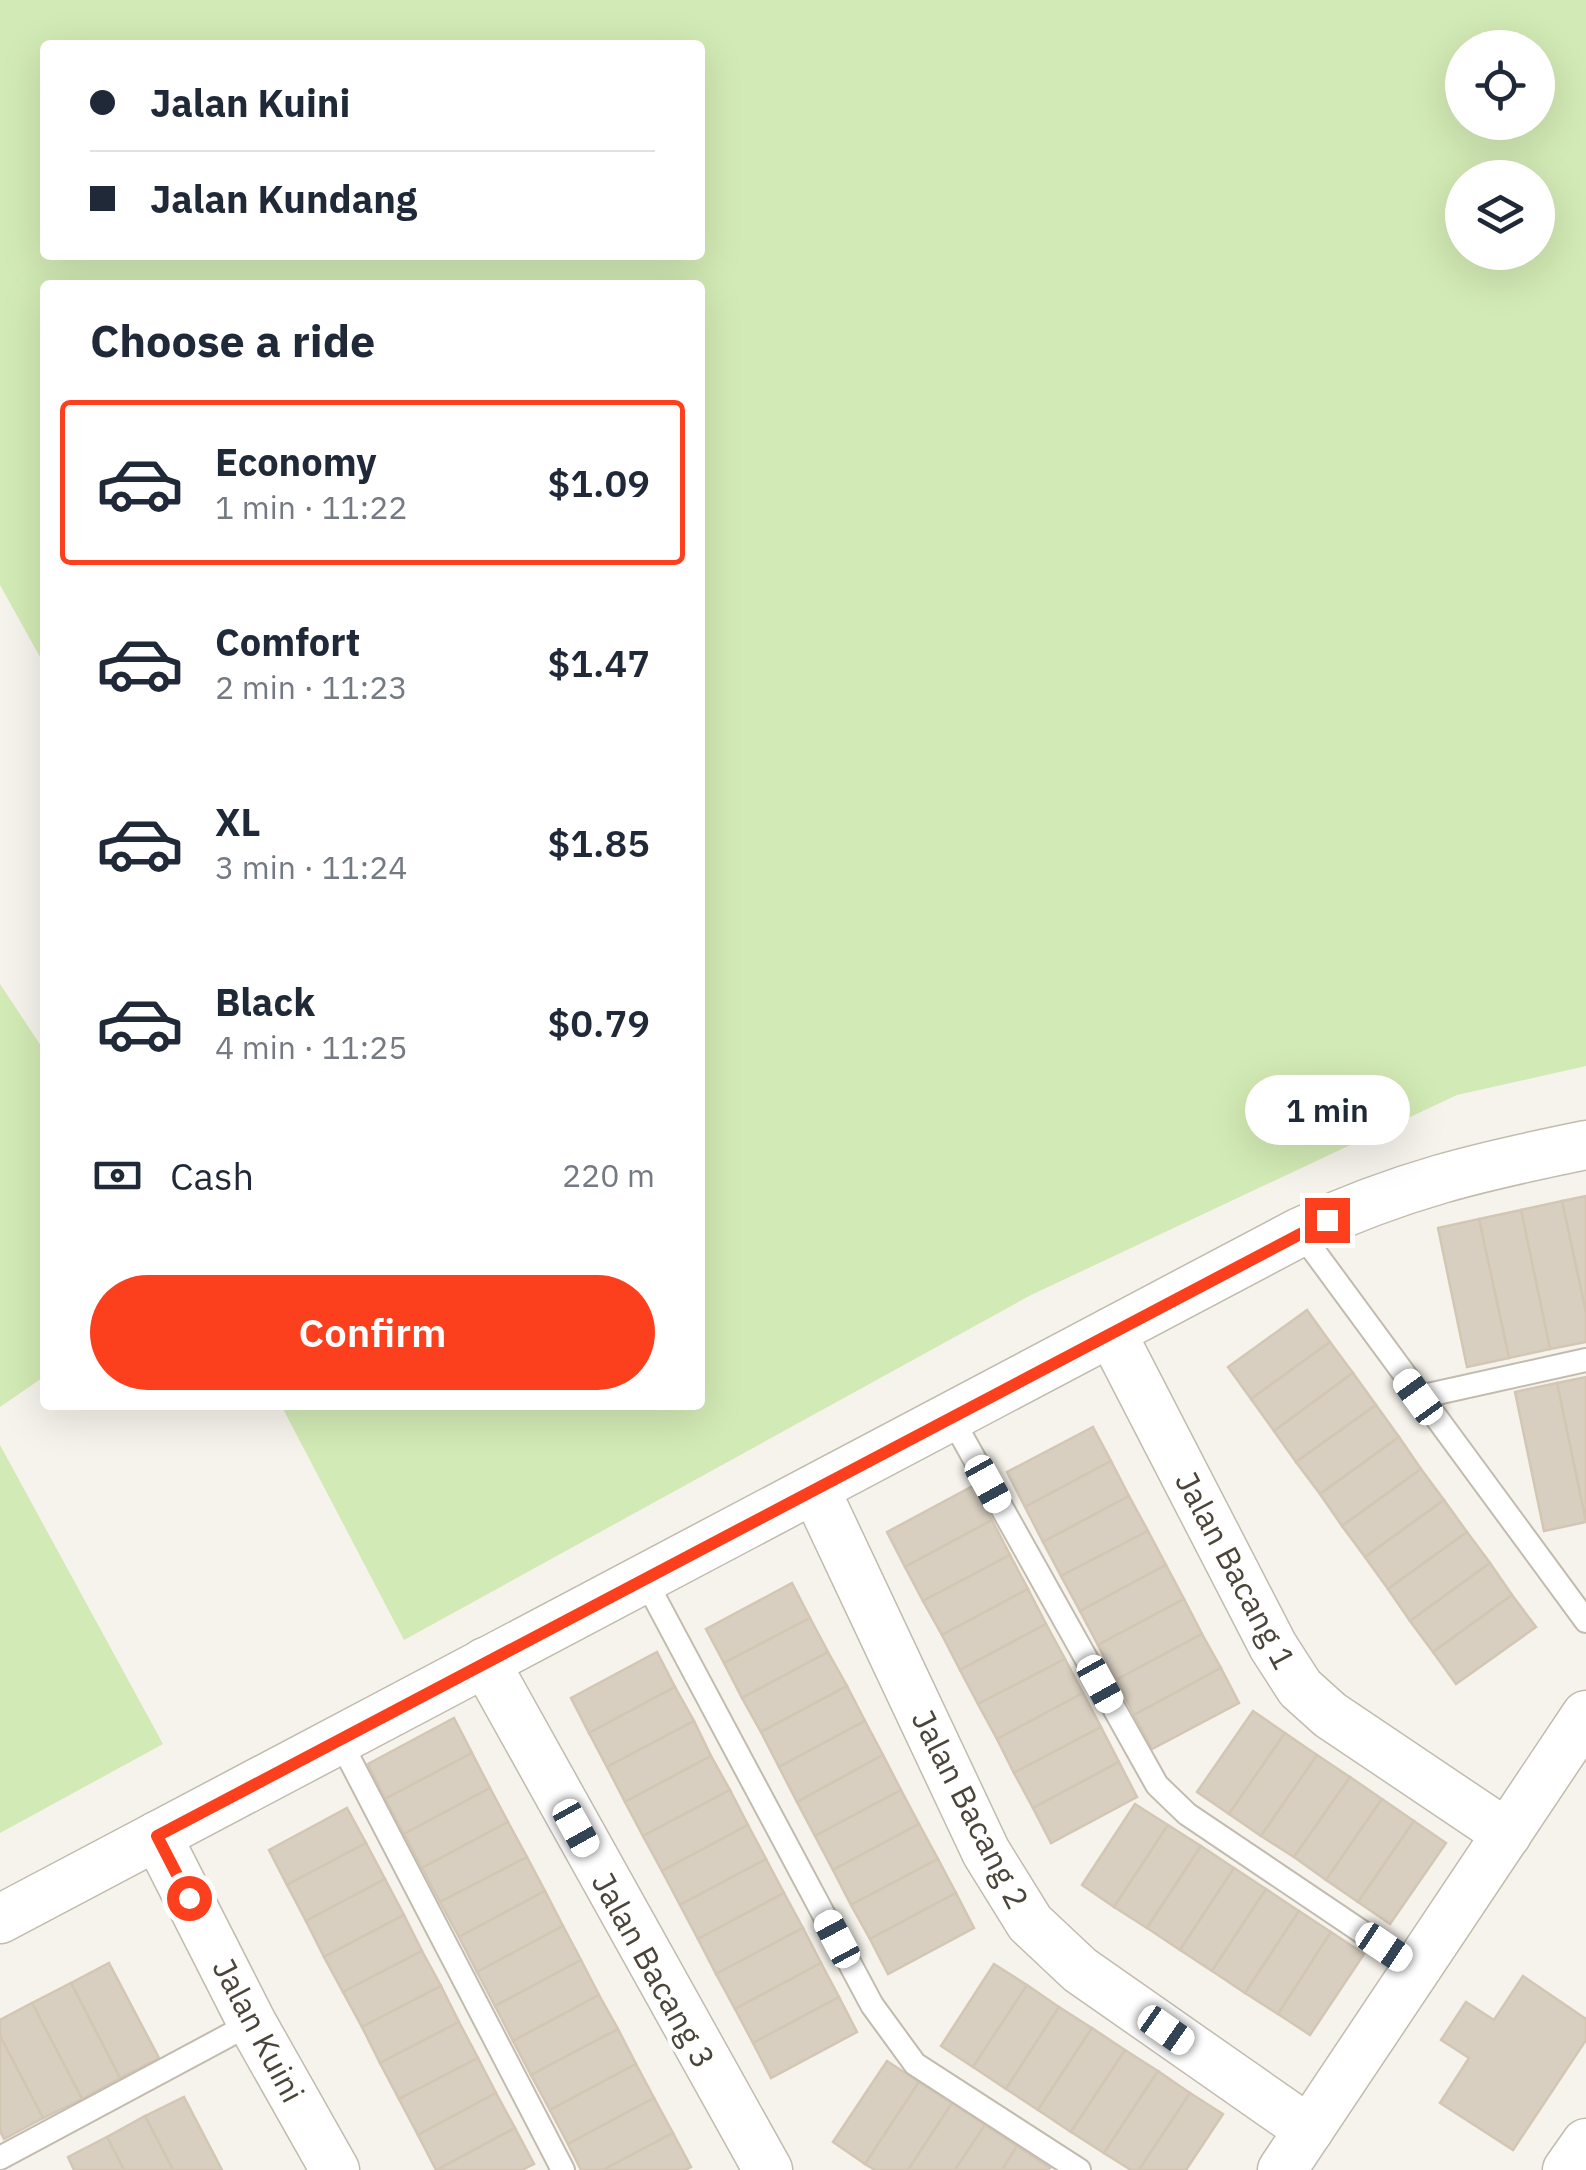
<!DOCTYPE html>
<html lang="en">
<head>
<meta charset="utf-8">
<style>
	body { margin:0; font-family:"IBM Plex Sans",sans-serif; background:#f2f2f3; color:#1f2937; height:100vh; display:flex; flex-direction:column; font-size:38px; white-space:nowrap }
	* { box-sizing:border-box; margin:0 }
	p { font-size:32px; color:#747a83 }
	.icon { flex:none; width:55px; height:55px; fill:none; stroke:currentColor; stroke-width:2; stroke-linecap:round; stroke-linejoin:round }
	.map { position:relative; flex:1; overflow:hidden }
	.drawer { position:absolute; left:40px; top:280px; width:665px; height:1130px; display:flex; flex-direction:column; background:#fff; border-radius:10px; box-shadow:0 10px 40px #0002 }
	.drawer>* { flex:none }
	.top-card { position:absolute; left:40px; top:40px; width:665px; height:220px; border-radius:10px; box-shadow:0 10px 40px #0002; display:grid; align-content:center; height:220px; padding:0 50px; background:#fff }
	.tools { position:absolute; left:1445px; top:30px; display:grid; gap:20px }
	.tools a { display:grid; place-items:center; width:110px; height:110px; border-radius:50%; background:#fff; box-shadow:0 10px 40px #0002; font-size:50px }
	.end { position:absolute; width:45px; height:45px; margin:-22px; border:12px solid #fc3f1d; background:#fff; box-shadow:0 0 0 5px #fff }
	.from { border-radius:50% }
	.bubble { position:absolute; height:70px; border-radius:35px; background:#fff; box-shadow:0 10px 40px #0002; font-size:32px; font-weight:600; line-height:70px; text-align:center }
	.car { position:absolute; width:30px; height:60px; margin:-30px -15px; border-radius:12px; box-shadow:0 0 8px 2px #0007; background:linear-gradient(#fff 24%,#345 0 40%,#fff 0 76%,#345 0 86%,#fff 0) }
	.top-card b { display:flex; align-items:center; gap:35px; height:95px; font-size:38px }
	.top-card b+b { border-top:2px solid #e0e1e3 }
	.top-card i { width:25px; height:25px; background:#1f2937 }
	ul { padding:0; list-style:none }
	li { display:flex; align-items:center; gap:30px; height:165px; margin:0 20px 15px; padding:0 30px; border:5px solid transparent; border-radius:10px }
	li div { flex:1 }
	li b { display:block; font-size:38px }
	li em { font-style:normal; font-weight:600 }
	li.selected { border-color:#fc3f1d }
	li>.icon { width:90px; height:90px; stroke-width:1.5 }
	h2 { padding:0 50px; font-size:45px; line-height:120px }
	.pay { display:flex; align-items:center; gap:25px; height:110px; padding:0 50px; font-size:38px }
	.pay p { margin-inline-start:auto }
	.action { display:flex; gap:20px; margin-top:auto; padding:20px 50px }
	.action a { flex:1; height:115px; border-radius:60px; background:#fc3f1d; color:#fff; font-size:40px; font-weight:600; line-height:115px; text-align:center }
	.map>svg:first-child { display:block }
</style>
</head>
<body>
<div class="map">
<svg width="1586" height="2170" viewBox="0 0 1586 2170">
	<rect width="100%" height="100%" fill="#f6f3ec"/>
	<!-- green -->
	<g fill="#d2eab5" fill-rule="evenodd">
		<path d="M0 0H1586V1066L1457 1095 1031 1295 404 1640 281 1405H700V285H45V666L0 585ZM45 45H700V255H45ZM1462 48H1538V122H1462ZM1462 178H1538V252H1462Z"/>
		<polygon points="0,984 45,1052 45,1376 0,1407"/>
		<polygon points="0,1445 163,1744 0,1833"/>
	</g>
	<!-- building -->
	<g fill="#d8cfc1" stroke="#d3c7b4" stroke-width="2.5">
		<polygon points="1586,1196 1586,1313 1562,1201"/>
		<polygon points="1562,1201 1586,1313 1586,1342 1550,1349 1521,1210"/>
		<polygon points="1521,1210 1550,1349 1509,1358 1479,1219"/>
		<polygon points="1479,1219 1509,1358 1467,1367 1438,1228"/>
		<polygon points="1307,1310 1330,1342 1251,1399 1228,1367"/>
		<polygon points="1330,1342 1353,1373 1274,1431 1251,1399"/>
		<polygon points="1353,1373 1376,1405 1296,1462 1274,1431"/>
		<polygon points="1586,1377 1586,1522 1557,1383"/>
		<polygon points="1557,1383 1586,1522 1544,1531 1515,1392"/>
		<polygon points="1376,1405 1399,1437 1320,1494 1296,1462"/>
		<polygon points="1093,1427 1111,1461 1025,1507 1007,1472"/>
		<polygon points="1399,1437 1421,1469 1342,1526 1320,1494"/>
		<polygon points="1111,1461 1129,1496 1043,1542 1025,1507"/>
		<polygon points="1421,1469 1444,1500 1365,1557 1342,1526"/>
		<polygon points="973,1486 992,1520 905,1567 887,1532"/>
		<polygon points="1129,1496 1148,1531 1061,1576 1043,1542"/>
		<polygon points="1444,1500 1467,1532 1388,1589 1365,1557"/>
		<polygon points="992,1520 1010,1555 923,1601 905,1567"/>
		<polygon points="1148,1531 1166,1565 1080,1611 1061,1576"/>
		<polygon points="1467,1532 1490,1563 1410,1621 1388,1589"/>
		<polygon points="1010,1555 1028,1589 942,1635 923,1601"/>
		<polygon points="1490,1563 1512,1595 1433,1652 1410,1621"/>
		<polygon points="1166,1565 1184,1599 1098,1645 1080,1611"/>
		<polygon points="792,1583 810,1618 724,1663 706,1629"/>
		<polygon points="1028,1589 1046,1624 960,1670 942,1635"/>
		<polygon points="1512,1595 1536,1627 1456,1684 1433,1652"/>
		<polygon points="1184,1599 1202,1634 1116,1680 1098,1645"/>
		<polygon points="810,1618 828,1652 742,1698 724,1663"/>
		<polygon points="1046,1624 1065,1659 978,1704 960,1670"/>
		<polygon points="1202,1634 1221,1668 1134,1715 1116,1680"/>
		<polygon points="657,1652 675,1687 589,1733 571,1698"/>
		<polygon points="828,1652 847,1686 761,1732 742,1698"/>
		<polygon points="1065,1659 1083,1693 997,1739 978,1704"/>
		<polygon points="1221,1668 1239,1703 1152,1749 1134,1715"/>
		<polygon points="847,1686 865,1721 779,1767 761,1732"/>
		<polygon points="675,1687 694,1721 607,1767 589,1733"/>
		<polygon points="1083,1693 1101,1727 1014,1773 997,1739"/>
		<polygon points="1253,1711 1285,1733 1229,1814 1197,1792"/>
		<polygon points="454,1718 472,1753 385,1799 368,1764"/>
		<polygon points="694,1721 711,1756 625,1802 607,1767"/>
		<polygon points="865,1721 883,1755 797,1802 779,1767"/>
		<polygon points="1101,1727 1119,1762 1033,1808 1014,1773"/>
		<polygon points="1285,1733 1317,1755 1261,1836 1229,1814"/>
		<polygon points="472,1753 490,1788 404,1834 385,1799"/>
		<polygon points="883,1755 901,1790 815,1836 797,1802"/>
		<polygon points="1317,1755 1350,1777 1294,1857 1261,1836"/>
		<polygon points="711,1756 730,1790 643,1836 625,1802"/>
		<polygon points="1119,1762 1137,1797 1051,1843 1033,1808"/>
		<polygon points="1350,1777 1382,1799 1326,1880 1294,1857"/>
		<polygon points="490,1788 508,1822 422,1868 404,1834"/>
		<polygon points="730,1790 748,1825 662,1871 643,1836"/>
		<polygon points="901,1790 919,1824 833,1870 815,1836"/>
		<polygon points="1382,1799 1414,1821 1358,1902 1326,1880"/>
		<polygon points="1135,1804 1168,1825 1114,1907 1082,1885"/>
		<polygon points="347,1808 366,1843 287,1885 269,1850"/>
		<polygon points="1414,1821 1446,1843 1390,1924 1358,1902"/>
		<polygon points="508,1822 527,1857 440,1902 422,1868"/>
		<polygon points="919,1824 938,1859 851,1905 833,1870"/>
		<polygon points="748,1825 766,1859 680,1905 662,1871"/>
		<polygon points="1168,1825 1201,1846 1147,1928 1114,1907"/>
		<polygon points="366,1843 385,1879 306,1921 287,1885"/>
		<polygon points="1201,1846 1234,1868 1180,1950 1147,1928"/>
		<polygon points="527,1857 545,1891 459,1937 440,1902"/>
		<polygon points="766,1859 784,1893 698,1939 680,1905"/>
		<polygon points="938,1859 956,1893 870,1939 851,1905"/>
		<polygon points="1234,1868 1266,1889 1212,1971 1180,1950"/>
		<polygon points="385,1879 404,1915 324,1957 306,1921"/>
		<polygon points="1266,1889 1299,1911 1245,1993 1212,1971"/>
		<polygon points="545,1891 563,1926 477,1972 459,1937"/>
		<polygon points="784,1893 803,1928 716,1974 698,1939"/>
		<polygon points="956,1893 974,1928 888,1974 870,1939"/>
		<polygon points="1299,1911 1331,1932 1278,2014 1245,1993"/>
		<polygon points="404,1915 422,1951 343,1992 324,1957"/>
		<polygon points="563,1926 581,1960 495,2006 477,1972"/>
		<polygon points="803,1928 821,1963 735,2009 716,1974"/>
		<polygon points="1331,1932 1364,1954 1310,2035 1278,2014"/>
		<polygon points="422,1951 441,1986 362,2027 343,1992"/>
		<polygon points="581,1960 599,1995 513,2041 495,2006"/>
		<polygon points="109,1963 159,2058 120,2078 71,1983"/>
		<polygon points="821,1963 839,1997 753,2043 735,2009"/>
		<polygon points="994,1964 1027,1985 973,2067 941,2046"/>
		<polygon points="1523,1976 1586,2019 1586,2040 1513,2150 1440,2103 1469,2058 1441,2040 1466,2002 1494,2020"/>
		<polygon points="71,1983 120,2078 82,2099 32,2003"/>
		<polygon points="1027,1985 1059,2007 1006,2089 973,2067"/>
		<polygon points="441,1986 459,2022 380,2063 362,2027"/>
		<polygon points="599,1995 618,2029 531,2075 513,2041"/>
		<polygon points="839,1997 857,2032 771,2078 753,2043"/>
		<polygon points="32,2003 82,2099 43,2118 0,2036 0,2020"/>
		<polygon points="1059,2007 1092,2028 1038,2110 1006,2089"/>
		<polygon points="459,2022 478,2058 399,2099 380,2063"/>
		<polygon points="1092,2028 1125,2050 1071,2132 1038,2110"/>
		<polygon points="618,2029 636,2064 550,2110 531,2075"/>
		<polygon points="0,2036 43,2118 4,2139 0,2131"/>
		<polygon points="1125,2050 1158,2071 1104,2153 1071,2132"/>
		<polygon points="478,2058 496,2093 418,2135 399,2099"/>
		<polygon points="887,2061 919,2082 865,2164 833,2142"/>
		<polygon points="636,2064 654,2098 568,2144 550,2110"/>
		<polygon points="1158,2071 1190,2093 1139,2170 1131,2170 1104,2153"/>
		<polygon points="919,2082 952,2103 908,2170 875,2170 865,2164"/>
		<polygon points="496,2093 515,2128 436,2170 418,2135"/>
		<polygon points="1190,2093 1223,2114 1186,2170 1139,2170"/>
		<polygon points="184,2097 222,2170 173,2170 145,2116"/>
		<polygon points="654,2098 673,2133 603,2170 581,2170 568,2144"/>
		<polygon points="952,2103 985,2125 955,2170 908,2170"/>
		<polygon points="145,2116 173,2170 124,2170 107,2137"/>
		<polygon points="985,2125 1017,2146 1002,2170 955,2170"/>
		<polygon points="515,2128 534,2164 522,2170 437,2170"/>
		<polygon points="673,2133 691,2167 685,2170 603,2170"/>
		<polygon points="107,2137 124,2170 74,2170 68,2157"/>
		<polygon points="1017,2146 1050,2168 1048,2170 1002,2170"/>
	</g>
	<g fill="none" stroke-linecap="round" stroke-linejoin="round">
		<!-- service casing -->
		<g stroke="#c2bbae" stroke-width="26">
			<g id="service">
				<polyline points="1300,1232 1586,1621"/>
				<polyline points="1419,1397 1586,1360"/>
				<polyline points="951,1417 1157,1785 1187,1814 1417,1969"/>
				<polyline points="644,1578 872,2005 915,2064 1079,2170"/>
				<polyline points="339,1739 563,2170"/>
				<polyline points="0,2158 252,2023"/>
			</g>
		</g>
		<!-- minor casing -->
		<g stroke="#c2bbae" stroke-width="51">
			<g id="minor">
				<polyline points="1111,1332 1273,1646 1300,1688 1330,1715 1507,1834"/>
				<polyline points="815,1489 986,1852 1030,1923 1080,1970 1309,2130"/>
				<polyline points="485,1662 768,2170"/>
				<polyline points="157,1836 252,2023 335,2170"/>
				<path d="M0 1919 1300 1232C1401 1185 1478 1167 1586 1145"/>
				<polyline points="1282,2170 1586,1715"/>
				<polyline points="1567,2170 1586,2143"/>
			</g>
		</g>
		<!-- service -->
		<use href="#service" stroke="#fff" stroke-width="22"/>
		<!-- minor -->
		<use href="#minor" stroke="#fff" stroke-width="48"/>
	</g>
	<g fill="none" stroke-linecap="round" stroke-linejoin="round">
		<!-- route -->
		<polyline stroke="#fc3f1d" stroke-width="12" points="189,1898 157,1836 1327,1220"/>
	</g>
	<g text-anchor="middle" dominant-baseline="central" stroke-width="9" stroke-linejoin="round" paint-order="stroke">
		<!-- street labels -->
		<g font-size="32" fill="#4b4439" stroke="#fff">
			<text transform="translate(1236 1570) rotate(62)">Jalan Bacang 1</text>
			<text transform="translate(971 1809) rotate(63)">Jalan Bacang 2</text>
			<text transform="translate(654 1970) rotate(61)">Jalan Bacang 3</text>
			<text transform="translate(259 2030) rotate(62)">Jalan Kuini</text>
		</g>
	</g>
</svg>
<div class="tools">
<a><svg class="icon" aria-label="locate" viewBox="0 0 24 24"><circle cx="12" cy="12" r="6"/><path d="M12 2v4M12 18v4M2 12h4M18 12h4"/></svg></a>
<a><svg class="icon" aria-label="layers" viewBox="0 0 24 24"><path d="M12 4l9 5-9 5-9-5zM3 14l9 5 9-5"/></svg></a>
</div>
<i class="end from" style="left:189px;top:1898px"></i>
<i class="end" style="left:1327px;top:1220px"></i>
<div class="bubble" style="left:1245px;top:1075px;width:165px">1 min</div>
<i class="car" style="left:1418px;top:1397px;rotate:324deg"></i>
<i class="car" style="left:988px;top:1484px;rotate:151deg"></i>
<i class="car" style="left:1100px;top:1684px;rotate:151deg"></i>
<i class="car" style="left:576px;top:1828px;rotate:151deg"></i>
<i class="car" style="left:837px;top:1939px;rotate:332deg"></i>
<i class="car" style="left:1384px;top:1947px;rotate:124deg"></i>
<i class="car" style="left:1166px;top:2030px;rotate:125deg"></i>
<div class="top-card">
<b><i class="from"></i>Jalan Kuini</b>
<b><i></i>Jalan Kundang</b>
</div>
<section class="drawer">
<h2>Choose a ride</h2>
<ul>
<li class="selected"><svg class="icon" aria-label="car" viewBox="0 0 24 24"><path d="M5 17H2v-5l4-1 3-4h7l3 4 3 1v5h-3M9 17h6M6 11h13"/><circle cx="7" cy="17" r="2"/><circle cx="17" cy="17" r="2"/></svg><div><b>Economy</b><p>1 min · 11:22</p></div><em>$1.09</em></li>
<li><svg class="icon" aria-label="car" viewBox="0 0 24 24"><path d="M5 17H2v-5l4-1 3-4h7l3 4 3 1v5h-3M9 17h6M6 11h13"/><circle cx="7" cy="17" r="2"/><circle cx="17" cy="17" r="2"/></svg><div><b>Comfort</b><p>2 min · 11:23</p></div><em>$1.47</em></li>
<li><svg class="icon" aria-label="car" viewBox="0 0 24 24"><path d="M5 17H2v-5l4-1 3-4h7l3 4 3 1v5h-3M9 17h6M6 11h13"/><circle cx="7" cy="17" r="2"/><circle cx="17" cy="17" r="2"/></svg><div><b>XL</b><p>3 min · 11:24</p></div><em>$1.85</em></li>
<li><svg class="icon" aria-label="car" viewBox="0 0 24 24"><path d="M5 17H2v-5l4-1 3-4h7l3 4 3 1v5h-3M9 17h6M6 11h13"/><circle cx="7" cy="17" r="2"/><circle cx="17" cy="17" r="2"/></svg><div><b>Black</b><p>4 min · 11:25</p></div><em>$0.79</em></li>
</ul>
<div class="pay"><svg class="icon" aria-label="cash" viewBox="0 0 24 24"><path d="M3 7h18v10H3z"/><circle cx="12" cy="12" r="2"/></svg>Cash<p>220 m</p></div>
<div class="action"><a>Confirm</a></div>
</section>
</div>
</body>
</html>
